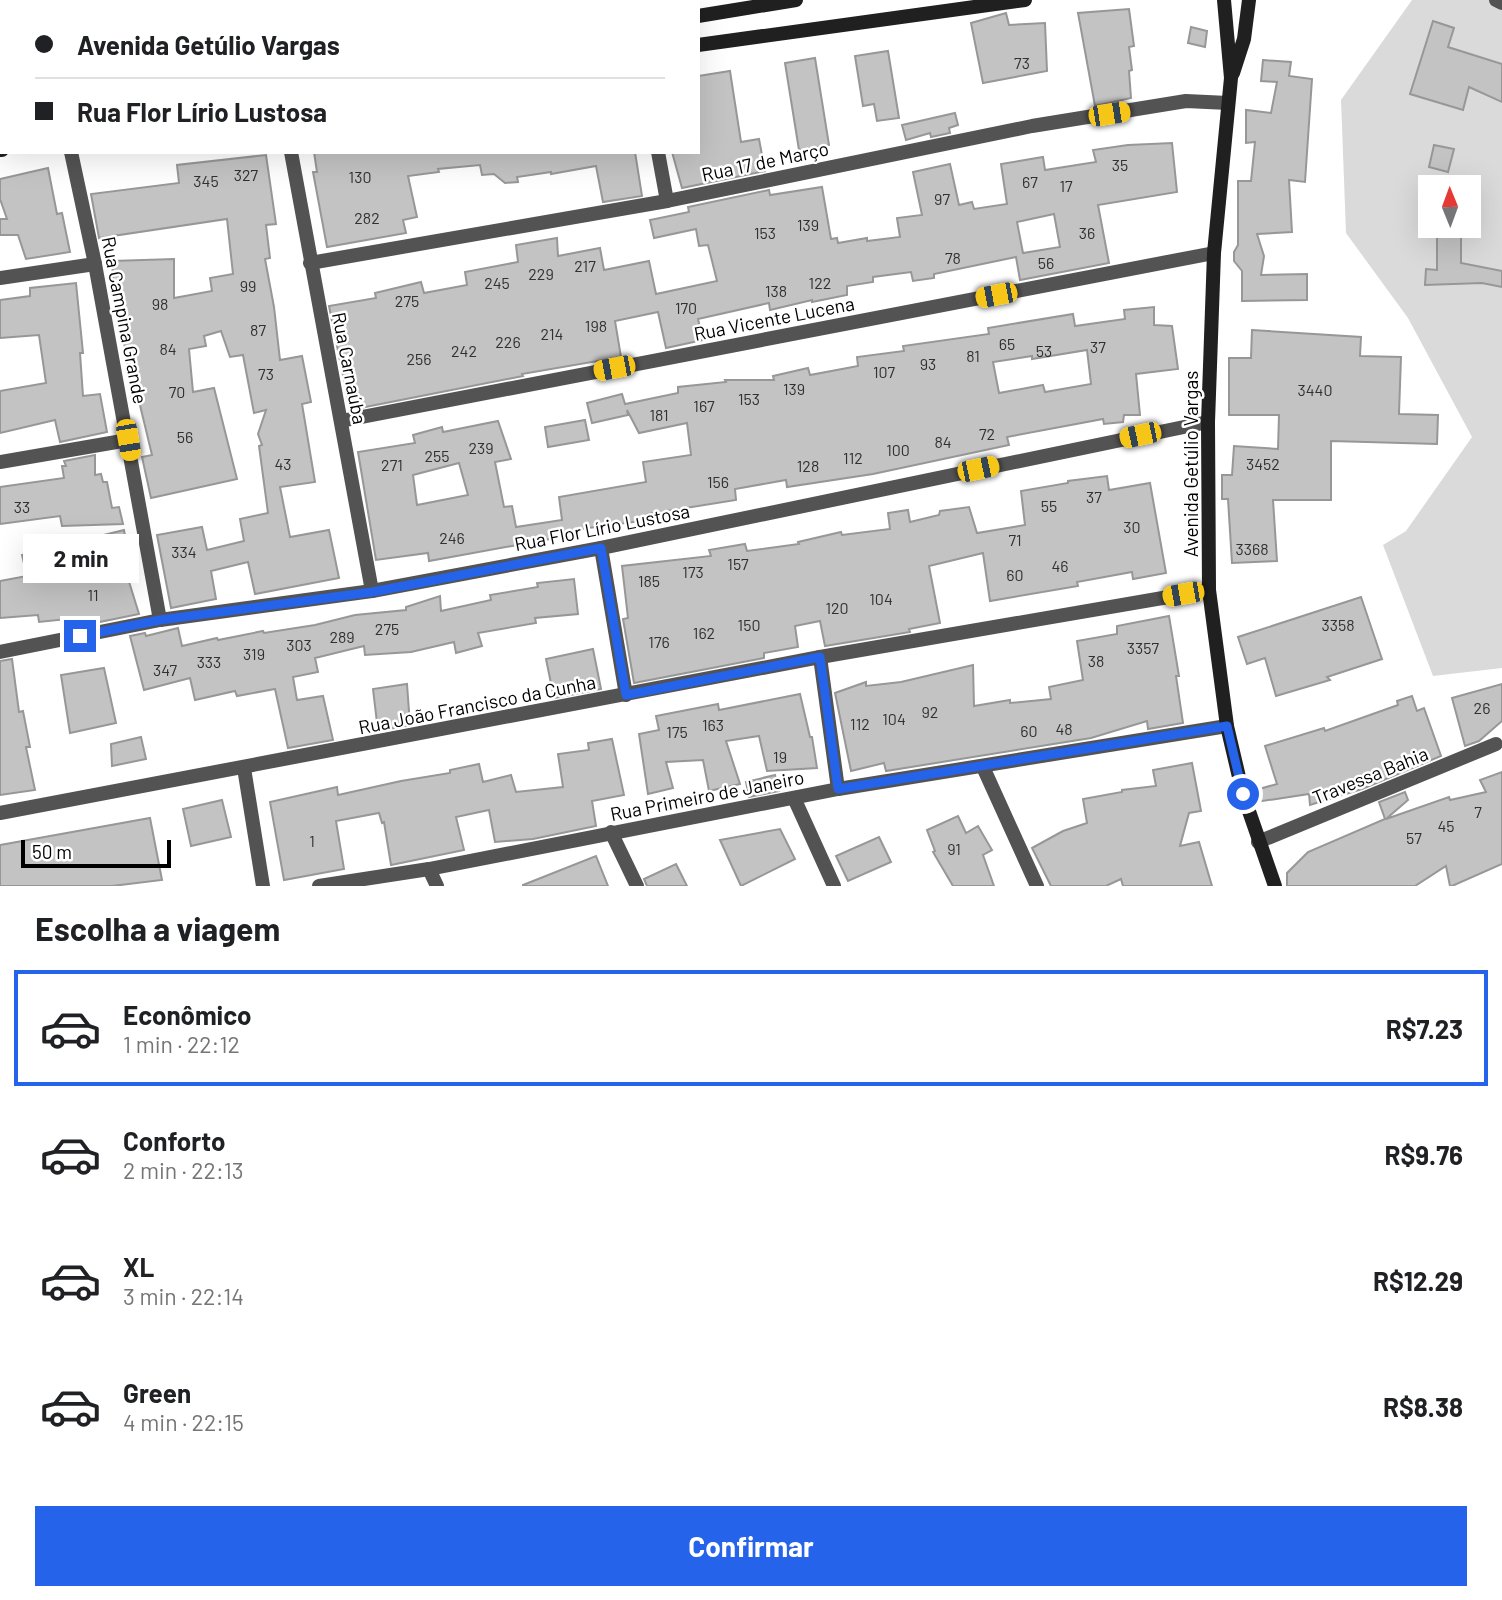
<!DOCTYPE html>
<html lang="pt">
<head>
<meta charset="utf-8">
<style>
	body { margin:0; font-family:Barlow,sans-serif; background:#f2f2f2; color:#202124; height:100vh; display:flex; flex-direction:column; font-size:26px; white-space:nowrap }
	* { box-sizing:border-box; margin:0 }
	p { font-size:23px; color:#757577 }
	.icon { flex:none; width:38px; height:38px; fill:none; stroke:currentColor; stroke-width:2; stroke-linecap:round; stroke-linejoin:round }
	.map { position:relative; height:886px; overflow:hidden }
	.panel { display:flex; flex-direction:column; background:#fff; flex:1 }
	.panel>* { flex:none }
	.hud { position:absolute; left:0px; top:0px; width:700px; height:154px; box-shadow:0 7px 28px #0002; display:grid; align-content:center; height:154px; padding:0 35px; background:#fff }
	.needle { width:46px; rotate:359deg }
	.buttons { position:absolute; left:1418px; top:175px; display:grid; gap:14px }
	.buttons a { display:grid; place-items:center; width:63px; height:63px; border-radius:0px; background:#fff; box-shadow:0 7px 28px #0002; font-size:35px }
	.scale { position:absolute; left:21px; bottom:18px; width:150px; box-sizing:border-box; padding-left:7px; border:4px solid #000; border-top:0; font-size:19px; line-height:24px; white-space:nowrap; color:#000; -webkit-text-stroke:5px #fff; paint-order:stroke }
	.end { position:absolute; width:32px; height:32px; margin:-16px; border:9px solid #2563eb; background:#fff; box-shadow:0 0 0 4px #fff }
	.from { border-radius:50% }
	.bubble { position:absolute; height:49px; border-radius:0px; background:#fff; box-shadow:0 7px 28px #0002; font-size:23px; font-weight:700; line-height:49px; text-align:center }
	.car { position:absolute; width:21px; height:42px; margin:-21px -10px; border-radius:9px; box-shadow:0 0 5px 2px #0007; background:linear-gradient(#f5c518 24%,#345 0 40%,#f5c518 0 76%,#345 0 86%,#f5c518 0) }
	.hud b { display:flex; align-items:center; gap:24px; height:66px; font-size:26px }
	.hud b+b { border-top:2px solid #e0e0e0 }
	.hud i { width:18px; height:18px; background:#202124 }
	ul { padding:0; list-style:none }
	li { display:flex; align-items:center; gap:21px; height:116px; margin:0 14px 10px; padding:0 21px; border:4px solid transparent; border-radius:0px }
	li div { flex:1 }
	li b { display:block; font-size:26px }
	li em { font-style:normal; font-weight:700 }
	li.active { border-color:#2563eb }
	li>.icon { width:63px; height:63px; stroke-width:1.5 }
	h2 { padding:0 35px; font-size:32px; line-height:84px }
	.button { display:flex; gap:14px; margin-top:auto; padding:14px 35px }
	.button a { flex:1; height:80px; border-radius:0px; background:#2563eb; color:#fff; font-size:28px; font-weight:700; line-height:80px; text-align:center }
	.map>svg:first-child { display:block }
</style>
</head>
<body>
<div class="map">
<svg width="1502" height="886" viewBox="0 0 1502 886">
	<rect width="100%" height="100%" fill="#fff"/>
	<!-- green -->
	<path fill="#dadada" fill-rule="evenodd" d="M1412 0H1502V668L1433 676 1383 545 1406 531 1472 437 1408 318 1346 233 1341 100ZM1430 187H1468V226H1430Z"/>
	<!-- building -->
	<g fill="#c3c3c3" stroke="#979797" stroke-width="2" fill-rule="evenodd">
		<polygon points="1129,9 1134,46 1129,47 1132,70 1129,71 1131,98 1095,106 1078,13"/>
		<polygon points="1006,13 1009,25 1045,23 1047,71 983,83 971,23"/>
		<polygon points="1433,21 1454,28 1448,47 1502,64 1502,102 1469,87 1463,110 1410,94"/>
		<polygon points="1191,27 1207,31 1205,47 1188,43"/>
		<polygon points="888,51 899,118 877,121 874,104 863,106 855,56"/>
		<polygon points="815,58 829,145 799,150 785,63"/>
		<polygon points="1263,60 1291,62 1289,76 1312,79 1305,182 1289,180 1292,232 1257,234 1264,256 1261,275 1307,274 1307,300 1242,301 1242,271 1234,261 1234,252 1238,245 1238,181 1251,181 1255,142 1246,143 1246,110 1271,113 1277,82 1261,81"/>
		<polygon points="730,71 741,142 759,139 765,171 682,188 672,152 698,152 698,76"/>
		<polygon points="955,113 958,125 949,128 950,133 931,137 930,133 906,140 902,125"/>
		<path d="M1172 143 1177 192 1098 205 1109 263 1020 280 1016 257 934 274V278L913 281 911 272 873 277V282L847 286V295L812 302V300L770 310 769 303 698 319 703 340 666 348 658 312 615 321 621 357 522 374 523 376 350 410 329 306 376 298 375 293 421 282 424 293 467 285 465 272 518 262 516 245 557 238 558 256 600 248 604 270 649 261 656 294 717 281 708 245 699 246 696 229 654 238 650 220 689 212 688 207 769 190 770 195 822 187 831 239 837 238 838 243 867 238V241L900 237 897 218 922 215 913 172 950 164 959 205 972 202 974 209 1007 204 1001 164 1043 157 1045 170 1096 162 1093 150 1128 145ZM1054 214 1060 247 1023 253 1017 222Z"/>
		<polygon points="1434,145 1454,149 1448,172 1429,167"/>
		<polygon points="314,152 635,152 642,196 603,202 596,166 551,174 551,172 517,177 518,182 505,183 494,174 482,175 480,165 438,169 439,172 408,176 417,217 403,220 406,233 327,247 313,172 317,172"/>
		<polygon points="266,155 276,224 266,225 270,258 265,259 274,307 280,360 302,356 311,402 302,404 315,482 280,487 290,537 329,530 339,578 255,594 248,562 211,571 216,599 171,608 157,535 202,527 207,550 244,541 240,519 268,513 259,446 262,445 258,434 266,410 254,413 243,355 230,357 221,331 204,336 206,346 189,349 193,392 214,388 237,479 151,498 142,457 152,455 138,397 132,398 127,360 116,295 114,295 112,261 174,259 174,298 212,291 210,278 233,274 227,219 99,238 91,194 179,183 177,165"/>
		<polygon points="48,168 57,214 62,213 70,252 26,259 18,235 0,235 0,219 7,219 0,199 0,179"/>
		<polygon points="1437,227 1461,227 1461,263 1502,271 1502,287 1482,283 1425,285 1426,269 1437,270"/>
		<polygon points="76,283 83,353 80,353 83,396 100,394 107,432 60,442 55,420 0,433 0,391 46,383 39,335 0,338 0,300 30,296 30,288"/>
		<path d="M1154 307V325L1172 326 1178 369 1136 374 1140 415H1124L1123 422 1104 424 1103 419 1007 437 1009 445 873 474 787 487 786 480 735 489 736 500 648 514 649 520 566 531 567 536 429 561 428 553 376 560 358 452 415 443 413 435 442 427 443 432 498 421 511 459 495 462 504 507 512 506 516 527 562 520 559 497 646 482 643 462 691 455 687 423 639 433 627 410 628 415 592 423 587 403 622 394 625 404 678 393V387L726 382 725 380H774L773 376 808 368 810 375 858 366 857 357 904 351 903 346 989 334 988 328 1073 314 1075 326 1125 319 1124 310ZM1087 350 1091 384 1045 392 1043 385 999 393 993 362 1032 356V359ZM459 463 468 495 417 505 413 475Z"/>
		<polygon points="1252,330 1361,337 1360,356 1401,357 1399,414 1438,415 1437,444 1331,441 1331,500 1273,500 1277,561 1232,563 1228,499 1222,499 1222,475 1232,475 1234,446 1278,449 1279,415 1229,415 1229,358 1251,358"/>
		<polygon points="585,420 589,440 548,447 545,427"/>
		<polygon points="95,455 95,475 101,474 103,482 107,482 112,508 119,507 123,524 62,526 60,516 0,524 0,487 64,478 62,466 66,466 64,461"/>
		<polygon points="1107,476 1109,490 1150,483 1166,573 1133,579 1132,572 1077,582 1078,586 990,601 983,553 929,566 940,623 909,629 910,632 825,646 820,621 795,626 798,647 764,653 764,658 634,683 623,619 628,618 622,566 711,556 709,550 745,544 747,551 799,544 798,542 841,532 842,535 890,529 888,513 908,510 910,522 939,515 940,511 969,507 977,533 1025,525 1021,491 1068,483 1068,481"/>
		<polygon points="124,530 127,548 133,557 122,559 139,614 80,626 77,618 39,622 38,615 0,618 0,581 27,576 22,555"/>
		<polygon points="574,579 578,614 535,618 536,623 478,633 482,646 456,653 454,642 411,652 365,655 364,646 315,658 318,672 293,677 297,700 323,696 333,740 288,748 275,689 237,696 235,691 195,700 190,678 144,690 130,636 145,633 146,636 178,628 182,646 217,638 218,640 263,631 264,633 315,625 355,615 406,610 406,607 440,596 441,611 491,600 490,595 538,587 537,583"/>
		<polygon points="1361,597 1382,659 1327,677 1330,680 1276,696 1265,658 1247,664 1238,637"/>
		<polygon points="1169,616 1179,676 1176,676 1183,723 1148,729 1147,721 1091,738 886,771 884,763 851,771 835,693 866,682 866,686 901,682 973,665 974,706 1010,700 1010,703 1051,699 1049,687 1083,680 1077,641 1117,634 1117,626"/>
		<polygon points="593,649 601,689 554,698 546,659"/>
		<polygon points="12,659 19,712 23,711 30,747 26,747 35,790 0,795 0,661"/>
		<polygon points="104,668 116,723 70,733 61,675"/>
		<polygon points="407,684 410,725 378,731 373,689"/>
		<polygon points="1502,684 1502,721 1479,741 1465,746 1452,698"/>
		<polygon points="800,694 810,737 812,737 817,768 767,771 759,736 726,741 740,784 709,791 703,760 666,762 673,788 648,794 639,734 659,730 656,716 718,704 719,710"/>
		<polygon points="1412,696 1417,711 1424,708 1441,756 1362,789 1310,805 1309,794 1256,802 1252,791 1277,784 1265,746 1324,728 1325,731 1398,705 1397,701"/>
		<polygon points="141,737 146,759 112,766 111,744"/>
		<polygon points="612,739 624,795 592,801 596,826 533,839 495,842 489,810 456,817 464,850 391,865 384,822 382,823 379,813 336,821 344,869 284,880 270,802 337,787 338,795 401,781 450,773 450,770 479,764 483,782 511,775 516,792 563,787 558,754 589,750 588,743"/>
		<polygon points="1192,763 1201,811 1189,813 1180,846 1199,842 1212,886 1123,886 1121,879 1106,886 1051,886 1032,848 1063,831 1087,823 1083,799 1122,792 1122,790 1156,786 1153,770"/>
		<polygon points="1502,772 1502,864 1452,886 1450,886 1446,866 1415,886 1287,886 1287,873 1308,852 1385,819 1379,802 1405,792 1408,800 1386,819 1449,797 1450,800 1486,792 1480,780"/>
		<polygon points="775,775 779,791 749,797 746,782"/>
		<polygon points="222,800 231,837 191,846 183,809"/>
		<polygon points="958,816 966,833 978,826 992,850 983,855 994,886 953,886 933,852 935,851 927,830"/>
		<polygon points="150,818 162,880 112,886 0,886 0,845"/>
		<polygon points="780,829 795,859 741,886 720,840"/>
		<polygon points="879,837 891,862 848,881 836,856"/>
		<polygon points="596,856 608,886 523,886 523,885"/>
		<polygon points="676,864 687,886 647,886 644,879"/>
	</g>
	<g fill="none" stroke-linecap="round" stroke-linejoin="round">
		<!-- street -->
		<g stroke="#535353" stroke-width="14">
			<polyline points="40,0 41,2"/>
			<polyline points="675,0 675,2"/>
			<polyline points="1496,0 1502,3"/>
			<polyline points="71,152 95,264 160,620"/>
			<polyline points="291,152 372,591"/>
			<polyline points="658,152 667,201"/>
			<polyline points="310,263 667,201 1032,126 1186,101 1228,103"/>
			<polyline points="0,278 95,264"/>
			<polyline points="341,421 1214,253"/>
			<polyline points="0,462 128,440"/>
			<polyline points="601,548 626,695"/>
			<polyline points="0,652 160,620 372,591 601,548 1208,422"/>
			<polyline points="820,657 838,789"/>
			<polyline points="983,767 1037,886"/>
			<polyline points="244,768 263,886"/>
			<polyline points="794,798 834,886"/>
			<polyline points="0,813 820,657 1209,590"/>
			<polyline points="611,832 637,886"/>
			<polyline points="1258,842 1496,744"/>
			<polyline points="429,869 437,886"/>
			<polyline points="319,886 429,869 838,789 1227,726"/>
		</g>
		<!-- secondary -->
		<g stroke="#202020" stroke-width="14">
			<polyline points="1224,0 1231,78 1214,253 1208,422 1209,590 1227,726 1243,794 1275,886"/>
			<polyline points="698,16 796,0"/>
			<polyline points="698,45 1025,0"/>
			<polyline points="1233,73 1244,39 1249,0"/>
			<polyline points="0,113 2,113"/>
			<polyline points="0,150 2,150"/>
		</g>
	</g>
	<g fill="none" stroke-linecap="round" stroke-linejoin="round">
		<!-- route -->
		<polyline stroke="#2563eb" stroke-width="9" points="80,636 160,620 372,592 601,548 626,695 820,657 838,789 1227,726 1243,794"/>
	</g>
	<g text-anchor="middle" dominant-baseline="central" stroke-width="5" stroke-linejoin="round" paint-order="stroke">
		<!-- number labels -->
		<g font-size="16" fill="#313131">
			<text x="1022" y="62">73</text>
			<text x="1120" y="164">35</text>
			<text x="246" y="174">327</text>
			<text x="360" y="176">130</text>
			<text x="206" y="180">345</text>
			<text x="1030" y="181">67</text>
			<text x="1066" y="185">17</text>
			<text x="942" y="198">97</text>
			<text x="367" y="217">282</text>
			<text x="808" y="224">139</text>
			<text x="765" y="232">153</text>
			<text x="1087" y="232">36</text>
			<text x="953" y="257">78</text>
			<text x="1046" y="262">56</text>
			<text x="585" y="265">217</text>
			<text x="541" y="273">229</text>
			<text x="497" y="282">245</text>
			<text x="820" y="282">122</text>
			<text x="248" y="285">99</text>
			<text x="776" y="290">138</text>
			<text x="407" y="300">275</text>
			<text x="160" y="303">98</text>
			<text x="686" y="307">170</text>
			<text x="596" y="325">198</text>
			<text x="258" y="329">87</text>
			<text x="552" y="333">214</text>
			<text x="508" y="341">226</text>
			<text x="1007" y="343">65</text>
			<text x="1098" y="346">37</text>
			<text x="168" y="348">84</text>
			<text x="464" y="350">242</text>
			<text x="1044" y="350">53</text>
			<text x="973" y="355">81</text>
			<text x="419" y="358">256</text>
			<text x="928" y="363">93</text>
			<text x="884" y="371">107</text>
			<text x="266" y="373">73</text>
			<text x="794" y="388">139</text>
			<text x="1315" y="389">3440</text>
			<text x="177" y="391">70</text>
			<text x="749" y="398">153</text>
			<text x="704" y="405">167</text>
			<text x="659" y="414">181</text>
			<text x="987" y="433">72</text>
			<text x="185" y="436">56</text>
			<text x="943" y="441">84</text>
			<text x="481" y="447">239</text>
			<text x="898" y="449">100</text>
			<text x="437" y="455">255</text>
			<text x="853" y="457">112</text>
			<text x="283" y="463">43</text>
			<text x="1263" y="463">3452</text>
			<text x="392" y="464">271</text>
			<text x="808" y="465">128</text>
			<text x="718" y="481">156</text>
			<text x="1094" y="496">37</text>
			<text x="1049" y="505">55</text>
			<text x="22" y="506">33</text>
			<text x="1132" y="526">30</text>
			<text x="452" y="537">246</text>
			<text x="1015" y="539">71</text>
			<text x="1252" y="548">3368</text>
			<text x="184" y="551">334</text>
			<text x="738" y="563">157</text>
			<text x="1060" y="565">46</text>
			<text x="693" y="571">173</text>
			<text x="1015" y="574">60</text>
			<text x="649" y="580">185</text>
			<text x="93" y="594">11</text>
			<text x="881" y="598">104</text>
			<text x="837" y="607">120</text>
			<text x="749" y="624">150</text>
			<text x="1338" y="624">3358</text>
			<text x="387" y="628">275</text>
			<text x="704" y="632">162</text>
			<text x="342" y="636">289</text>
			<text x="659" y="641">176</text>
			<text x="299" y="644">303</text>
			<text x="1143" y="647">3357</text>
			<text x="254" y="653">319</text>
			<text x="1096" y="660">38</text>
			<text x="209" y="661">333</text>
			<text x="165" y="669">347</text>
			<text x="1482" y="707">26</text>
			<text x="930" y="711">92</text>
			<text x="894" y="718">104</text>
			<text x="860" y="723">112</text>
			<text x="713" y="724">163</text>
			<text x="1064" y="728">48</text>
			<text x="1029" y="730">60</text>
			<text x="677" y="731">175</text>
			<text x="780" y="756">19</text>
			<text x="1478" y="811">7</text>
			<text x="1446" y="825">45</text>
			<text x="1414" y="837">57</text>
			<text x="312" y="840">1</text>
			<text x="954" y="848">91</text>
		</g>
		<!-- street labels -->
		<g font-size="19" fill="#000" stroke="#fff">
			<text transform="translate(765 161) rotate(-12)">Rua 17 de Março</text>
			<text transform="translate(774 318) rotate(-11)">Rua Vicente Lucena</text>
			<text transform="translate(125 320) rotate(79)">Rua Campina Grande</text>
			<text transform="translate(350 368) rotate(79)">Rua Carnaúba</text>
			<text transform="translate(1190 464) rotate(-90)">Avenida Getúlio Vargas</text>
			<text transform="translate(602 527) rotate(-11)">Rua Flor Lírio Lustosa</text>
			<text transform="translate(477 704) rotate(-11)">Rua João Francisco da Cunha</text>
			<text transform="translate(1370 775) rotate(-22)">Travessa Bahia</text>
			<text transform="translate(707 795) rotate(-11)">Rua Primeiro de Janeiro</text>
		</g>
	</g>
</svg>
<div class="buttons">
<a><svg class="needle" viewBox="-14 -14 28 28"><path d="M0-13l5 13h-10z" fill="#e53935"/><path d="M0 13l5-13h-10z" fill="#757577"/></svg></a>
</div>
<div class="scale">50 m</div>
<i class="end from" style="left:1243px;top:794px"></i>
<i class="end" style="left:80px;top:636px"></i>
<div class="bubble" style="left:23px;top:534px;width:116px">2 min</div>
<i class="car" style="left:1109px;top:114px;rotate:81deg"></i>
<i class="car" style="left:996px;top:295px;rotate:259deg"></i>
<i class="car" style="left:614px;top:368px;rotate:259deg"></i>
<i class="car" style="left:1140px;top:435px;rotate:258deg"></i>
<i class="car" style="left:128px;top:440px;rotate:170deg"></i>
<i class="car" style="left:978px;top:469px;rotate:78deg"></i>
<i class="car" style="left:1183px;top:594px;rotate:260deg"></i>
<div class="hud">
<b><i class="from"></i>Avenida Getúlio Vargas</b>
<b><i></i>Rua Flor Lírio Lustosa</b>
</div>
</div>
<section class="panel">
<h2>Escolha a viagem</h2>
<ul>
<li class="active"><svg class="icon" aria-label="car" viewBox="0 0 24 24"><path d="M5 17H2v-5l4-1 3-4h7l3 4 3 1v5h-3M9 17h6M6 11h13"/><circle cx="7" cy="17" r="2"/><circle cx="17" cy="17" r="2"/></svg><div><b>Econômico</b><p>1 min · 22:12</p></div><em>R$7.23</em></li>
<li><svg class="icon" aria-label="car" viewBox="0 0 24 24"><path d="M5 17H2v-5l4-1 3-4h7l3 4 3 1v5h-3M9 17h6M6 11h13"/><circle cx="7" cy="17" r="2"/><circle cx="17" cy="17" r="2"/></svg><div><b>Conforto</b><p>2 min · 22:13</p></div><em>R$9.76</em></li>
<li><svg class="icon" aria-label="car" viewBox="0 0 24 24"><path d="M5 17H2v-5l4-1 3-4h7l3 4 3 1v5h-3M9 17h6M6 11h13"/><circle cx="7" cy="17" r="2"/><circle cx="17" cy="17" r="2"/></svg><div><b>XL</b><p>3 min · 22:14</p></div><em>R$12.29</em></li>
<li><svg class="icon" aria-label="car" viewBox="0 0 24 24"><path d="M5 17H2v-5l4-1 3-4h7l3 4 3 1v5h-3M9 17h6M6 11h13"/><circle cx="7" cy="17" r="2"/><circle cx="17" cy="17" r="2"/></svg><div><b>Green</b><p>4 min · 22:15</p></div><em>R$8.38</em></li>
</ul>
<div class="button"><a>Confirmar</a></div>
</section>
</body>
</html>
